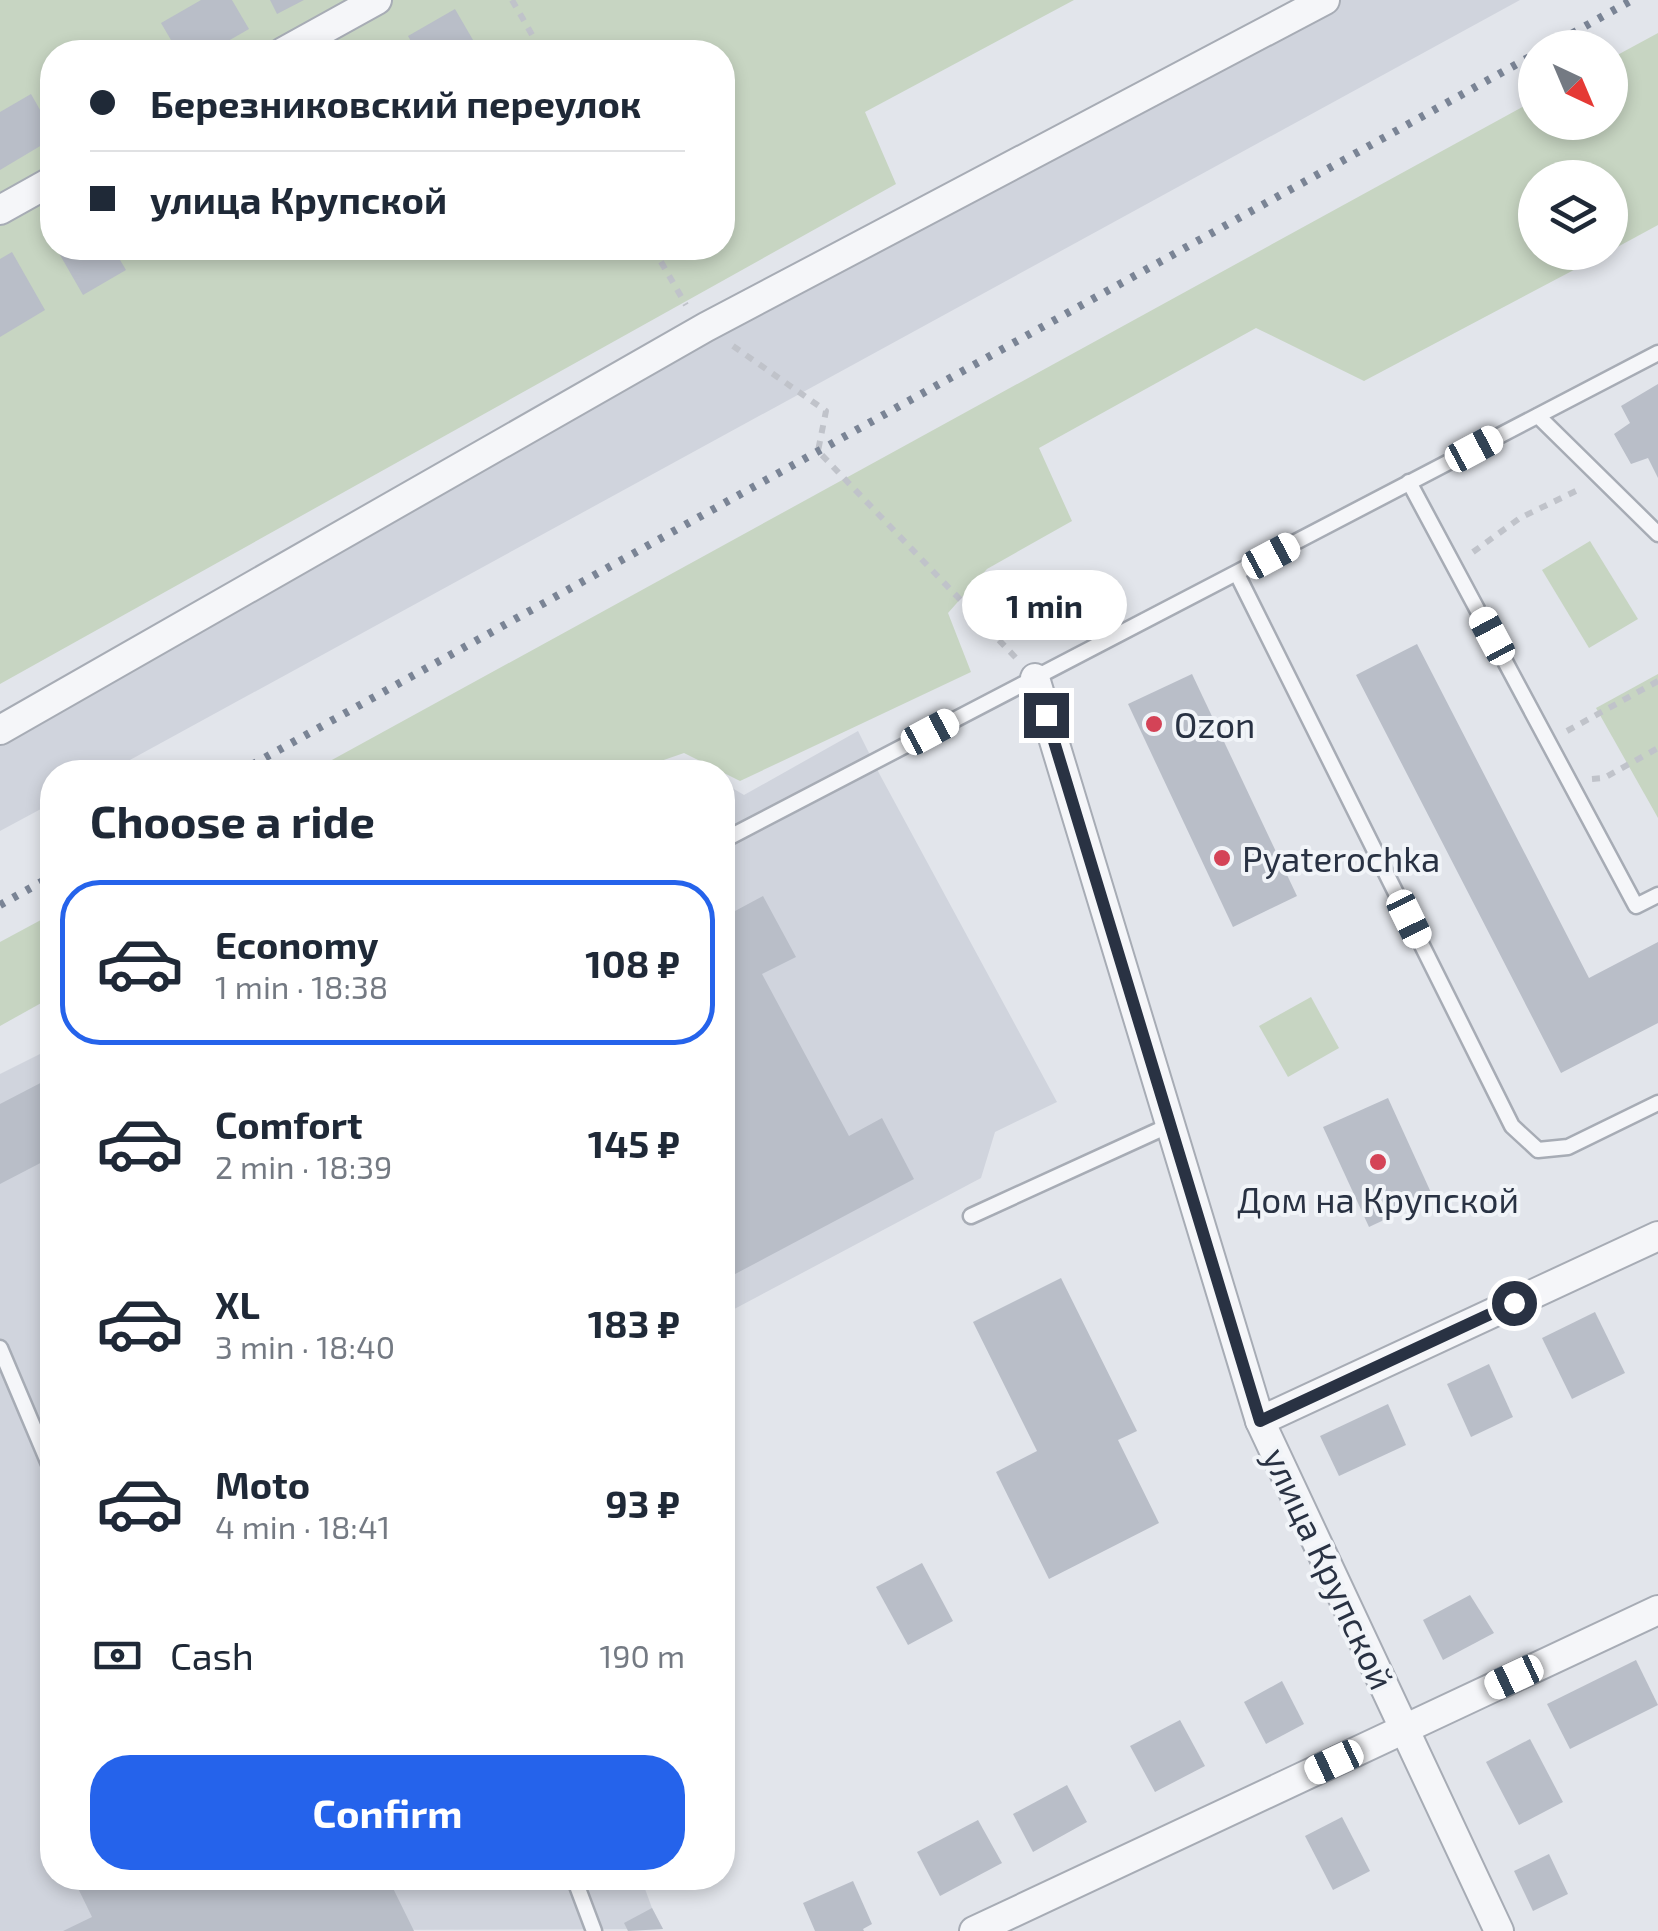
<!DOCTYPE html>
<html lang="en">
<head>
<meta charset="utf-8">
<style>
	body { margin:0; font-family:"Exo 2",sans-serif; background:#f6f6f7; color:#1f2937; height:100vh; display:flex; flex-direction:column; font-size:38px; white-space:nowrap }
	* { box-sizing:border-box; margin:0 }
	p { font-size:32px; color:#747a83 }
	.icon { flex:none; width:55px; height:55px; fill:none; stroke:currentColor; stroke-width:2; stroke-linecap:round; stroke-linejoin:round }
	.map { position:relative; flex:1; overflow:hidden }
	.sheet { position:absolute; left:40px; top:760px; width:695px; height:1130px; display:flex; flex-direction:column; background:#fff; border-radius:40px; box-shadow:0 5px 15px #0003 }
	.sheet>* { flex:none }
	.banner { position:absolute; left:40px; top:40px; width:695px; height:220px; border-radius:40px; box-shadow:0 5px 15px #0003; display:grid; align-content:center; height:220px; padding:0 50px; background:#fff }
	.needle { width:65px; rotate:136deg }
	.tools { position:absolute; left:1518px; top:30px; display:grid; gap:20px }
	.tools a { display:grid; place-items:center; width:110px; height:110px; border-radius:50%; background:#fff; box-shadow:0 5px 15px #0003; font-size:50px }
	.end { position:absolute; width:45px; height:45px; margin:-22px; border:12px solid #293243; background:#fff; box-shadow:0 0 0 5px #fff }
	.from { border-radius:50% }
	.bubble { position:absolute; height:70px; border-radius:35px; background:#fff; box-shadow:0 5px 15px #0003; font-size:32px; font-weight:700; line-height:70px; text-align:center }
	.car { position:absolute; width:30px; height:60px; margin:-30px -15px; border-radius:12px; box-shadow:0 0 8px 2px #0007; background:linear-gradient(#fff 24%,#345 0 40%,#fff 0 76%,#345 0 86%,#fff 0) }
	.banner b { display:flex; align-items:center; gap:35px; height:95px; font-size:38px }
	.banner b+b { border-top:2px solid #e0e1e3 }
	.banner i { width:25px; height:25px; background:#1f2937 }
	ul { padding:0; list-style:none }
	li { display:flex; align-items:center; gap:30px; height:165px; margin:0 20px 15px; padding:0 30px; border:5px solid transparent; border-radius:40px }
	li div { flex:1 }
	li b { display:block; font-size:38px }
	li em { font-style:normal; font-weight:700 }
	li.active { border-color:#2563eb }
	li>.icon { width:90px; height:90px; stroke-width:1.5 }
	h2 { padding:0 50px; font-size:45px; line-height:120px }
	.pay { display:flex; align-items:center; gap:25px; height:110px; padding:0 50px; font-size:38px }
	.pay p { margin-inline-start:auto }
	.action { display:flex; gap:20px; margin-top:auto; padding:20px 50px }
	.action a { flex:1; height:115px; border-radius:40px; background:#2563eb; color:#fff; font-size:40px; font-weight:700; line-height:115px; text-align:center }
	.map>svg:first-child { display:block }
</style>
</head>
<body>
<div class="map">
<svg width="1658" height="1931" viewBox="0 0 1658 1931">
	<rect width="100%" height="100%" fill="#e2e5eb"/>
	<!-- built -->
	<g fill="#d0d4dd">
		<polygon points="1316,0 1520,0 108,772 52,772 52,803 0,831 0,724"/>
		<polygon points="858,731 880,775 1057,1102 995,1132 981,1178 723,1315 722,782 744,795"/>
		<polygon points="52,1048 52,1878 641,1878 652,1908 663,1929 0,1931 0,1074"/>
	</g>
	<!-- green -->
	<g fill="#c7d5c2" fill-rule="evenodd">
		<path d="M0 0H1074L865 112 896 184 0 684ZM52 52H722V248H52Z"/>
		<polygon points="1658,33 1658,225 1610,251 1610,178 1535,178 1535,252 1606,253 1364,381 1256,328 1039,448 1072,521 987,569 948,613 971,672 740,781 684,753 629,772 310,772 1535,100 1535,122 1610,122 1610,59"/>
		<polygon points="1590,541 1638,619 1589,648 1542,570"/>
		<polygon points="1658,674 1658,818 1596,708"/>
		<polygon points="52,914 52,997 0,1026 0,942"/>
		<polygon points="1311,997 1339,1048 1288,1077 1259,1026"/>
	</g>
	<!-- building -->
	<g fill="#b9bec8">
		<polygon points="201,0 232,0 249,29 209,52 178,52 161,23"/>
		<polygon points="270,0 304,0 277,14"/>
		<polygon points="455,9 480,52 417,52 408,36"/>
		<polygon points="31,94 52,131 52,139 0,170 0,112"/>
		<polygon points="56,248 113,248 126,270 83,295"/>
		<polygon points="12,252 45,310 0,337 0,259"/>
		<polygon points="1658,384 1658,478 1648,458 1631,464 1614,434 1630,423 1621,406"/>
		<polygon points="1417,644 1589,978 1658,942 1658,1023 1561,1073 1356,675"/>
		<polygon points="1192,674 1297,896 1233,927 1128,704"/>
		<polygon points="763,896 796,957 762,974 849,1136 882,1118 914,1179 722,1281 722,918"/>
		<polygon points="52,1077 52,1157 0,1184 0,1104"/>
		<polygon points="1388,1098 1433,1197 1369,1227 1323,1127"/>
		<polygon points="1061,1278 1137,1431 1118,1440 1159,1523 1049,1579 996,1472 1037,1451 973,1322"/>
		<polygon points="1595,1312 1625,1373 1572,1399 1542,1338"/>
		<polygon points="1489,1364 1513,1417 1471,1437 1447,1384"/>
		<polygon points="1388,1404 1406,1445 1339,1476 1320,1436"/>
		<polygon points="922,1563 953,1621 908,1645 876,1587"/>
		<polygon points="1470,1595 1494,1633 1443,1660 1423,1620"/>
		<polygon points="1636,1660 1658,1705 1570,1749 1547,1704"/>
		<polygon points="1282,1681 1304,1724 1266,1744 1244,1702"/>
		<polygon points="1180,1720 1205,1766 1155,1792 1130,1746"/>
		<polygon points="1530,1739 1563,1802 1519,1825 1486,1762"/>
		<polygon points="1067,1785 1087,1822 1033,1852 1013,1814"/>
		<polygon points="1342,1817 1370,1871 1333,1890 1305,1836"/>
		<polygon points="978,1820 1002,1863 940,1896 917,1852"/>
		<polygon points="1549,1854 1568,1894 1533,1911 1514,1871"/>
		<polygon points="73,1878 388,1878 414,1931 63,1931 92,1917"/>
		<polygon points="853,1881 872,1924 863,1929 864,1931 815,1931 803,1903"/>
		<polygon points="652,1908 663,1929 628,1931 624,1923"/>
	</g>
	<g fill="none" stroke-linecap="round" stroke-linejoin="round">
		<!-- lane casing -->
		<g stroke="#a7acb5" stroke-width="19">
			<g id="lane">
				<polyline points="1538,416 1658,534"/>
				<polyline points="1409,482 1636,906 1658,895"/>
				<polyline points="1237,574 1512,1126 1538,1150 1568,1147 1658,1103"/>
				<polyline points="722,841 1658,353"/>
				<polyline points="971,1216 1170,1125"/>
				<polyline points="0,1348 52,1471"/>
				<polyline points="574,1878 594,1931"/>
			</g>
		</g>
		<!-- street casing -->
		<g stroke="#a7acb5" stroke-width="32">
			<g id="street">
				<polyline points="283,52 377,0"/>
				<polyline points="0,210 52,181"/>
				<polyline points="1035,678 1260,1421 1499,1931"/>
				<polyline points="0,730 706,327 1325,0"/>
				<polyline points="1260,1421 1658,1236"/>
				<polyline points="974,1931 1658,1610"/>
			</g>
		</g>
		<!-- path -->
		<g stroke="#c0c3ca" stroke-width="6" stroke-dasharray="8 8" stroke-linecap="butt">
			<polyline points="512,0 542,52"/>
			<polyline points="653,248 686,305"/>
			<polyline points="733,346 826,411 818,451 1017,659"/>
			<polyline points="1473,552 1520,518 1582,488"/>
			<polyline points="1567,731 1658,681"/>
			<polyline points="1592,779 1604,778 1658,748"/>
		</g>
		<!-- lane -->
		<use href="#lane" stroke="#f5f6f9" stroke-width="14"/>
		<!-- street -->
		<use href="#street" stroke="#f5f6f9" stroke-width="28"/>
		<!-- rail -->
		<g stroke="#7a8495" stroke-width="8" stroke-dasharray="5 10" stroke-linecap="butt">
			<polyline points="1546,48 1632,0"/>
			<polyline points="239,772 1535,54"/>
			<polyline points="0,905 52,876"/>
		</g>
	</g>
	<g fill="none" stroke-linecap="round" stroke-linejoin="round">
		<!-- route -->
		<polyline stroke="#293243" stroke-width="12" points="1046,715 1260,1421 1514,1303"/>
	</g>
	<!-- markers -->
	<g fill="#d44357" stroke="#f1f4f8" stroke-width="4">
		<circle cx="1154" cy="724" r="10"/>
		<circle cx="1222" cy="858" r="10"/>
		<circle cx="1378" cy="1162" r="10"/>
	</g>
	<g text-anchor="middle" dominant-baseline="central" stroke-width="8" stroke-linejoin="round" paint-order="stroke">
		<!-- poi labels -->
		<g font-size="35" fill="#293243" stroke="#f1f4f8" text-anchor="start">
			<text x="1174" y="724">Ozon</text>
			<text x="1242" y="858">Pyaterochka</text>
			<text x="1378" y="1199" text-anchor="middle">Дом на Крупской</text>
		</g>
		<!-- street labels -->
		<g font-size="35" fill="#293243" stroke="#f1f4f8">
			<text transform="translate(1330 1568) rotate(65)">улица Крупской</text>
		</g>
	</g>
</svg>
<div class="tools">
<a><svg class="needle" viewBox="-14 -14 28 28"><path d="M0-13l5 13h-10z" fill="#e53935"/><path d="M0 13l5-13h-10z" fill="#747a83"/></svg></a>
<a><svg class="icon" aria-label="layers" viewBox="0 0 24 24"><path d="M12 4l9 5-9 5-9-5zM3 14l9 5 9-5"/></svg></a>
</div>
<i class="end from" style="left:1514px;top:1303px"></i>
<i class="end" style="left:1046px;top:715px"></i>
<div class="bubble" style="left:962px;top:570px;width:165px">1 min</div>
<i class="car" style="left:1474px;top:449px;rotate:62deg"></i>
<i class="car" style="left:1271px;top:556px;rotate:62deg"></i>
<i class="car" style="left:1492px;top:636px;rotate:332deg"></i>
<i class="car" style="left:930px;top:732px;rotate:62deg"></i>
<i class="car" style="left:1409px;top:919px;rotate:154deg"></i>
<i class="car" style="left:1514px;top:1677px;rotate:245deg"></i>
<i class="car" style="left:1334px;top:1762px;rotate:245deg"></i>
<div class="banner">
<b><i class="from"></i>Березниковский переулок</b>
<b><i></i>улица Крупской</b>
</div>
<section class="sheet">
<h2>Choose a ride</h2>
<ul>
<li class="active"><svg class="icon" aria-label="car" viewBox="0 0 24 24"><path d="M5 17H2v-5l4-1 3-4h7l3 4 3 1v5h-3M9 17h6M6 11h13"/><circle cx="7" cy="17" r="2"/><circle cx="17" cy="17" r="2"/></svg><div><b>Economy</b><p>1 min · 18:38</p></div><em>108 ₽</em></li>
<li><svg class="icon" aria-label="car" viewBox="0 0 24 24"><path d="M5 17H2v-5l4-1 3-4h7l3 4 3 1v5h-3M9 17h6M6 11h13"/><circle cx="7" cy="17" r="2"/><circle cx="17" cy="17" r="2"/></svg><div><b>Comfort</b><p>2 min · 18:39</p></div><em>145 ₽</em></li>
<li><svg class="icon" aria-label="car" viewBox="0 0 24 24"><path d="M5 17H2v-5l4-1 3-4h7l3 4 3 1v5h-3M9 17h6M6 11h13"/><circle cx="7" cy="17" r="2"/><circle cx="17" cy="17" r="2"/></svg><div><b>XL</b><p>3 min · 18:40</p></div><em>183 ₽</em></li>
<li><svg class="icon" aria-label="car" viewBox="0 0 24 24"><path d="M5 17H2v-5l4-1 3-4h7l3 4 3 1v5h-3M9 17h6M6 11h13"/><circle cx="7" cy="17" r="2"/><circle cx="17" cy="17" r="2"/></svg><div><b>Moto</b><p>4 min · 18:41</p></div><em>93 ₽</em></li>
</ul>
<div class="pay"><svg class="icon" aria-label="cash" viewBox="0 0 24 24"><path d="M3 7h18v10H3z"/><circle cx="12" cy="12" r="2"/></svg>Cash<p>190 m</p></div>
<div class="action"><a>Confirm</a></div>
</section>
</div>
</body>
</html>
